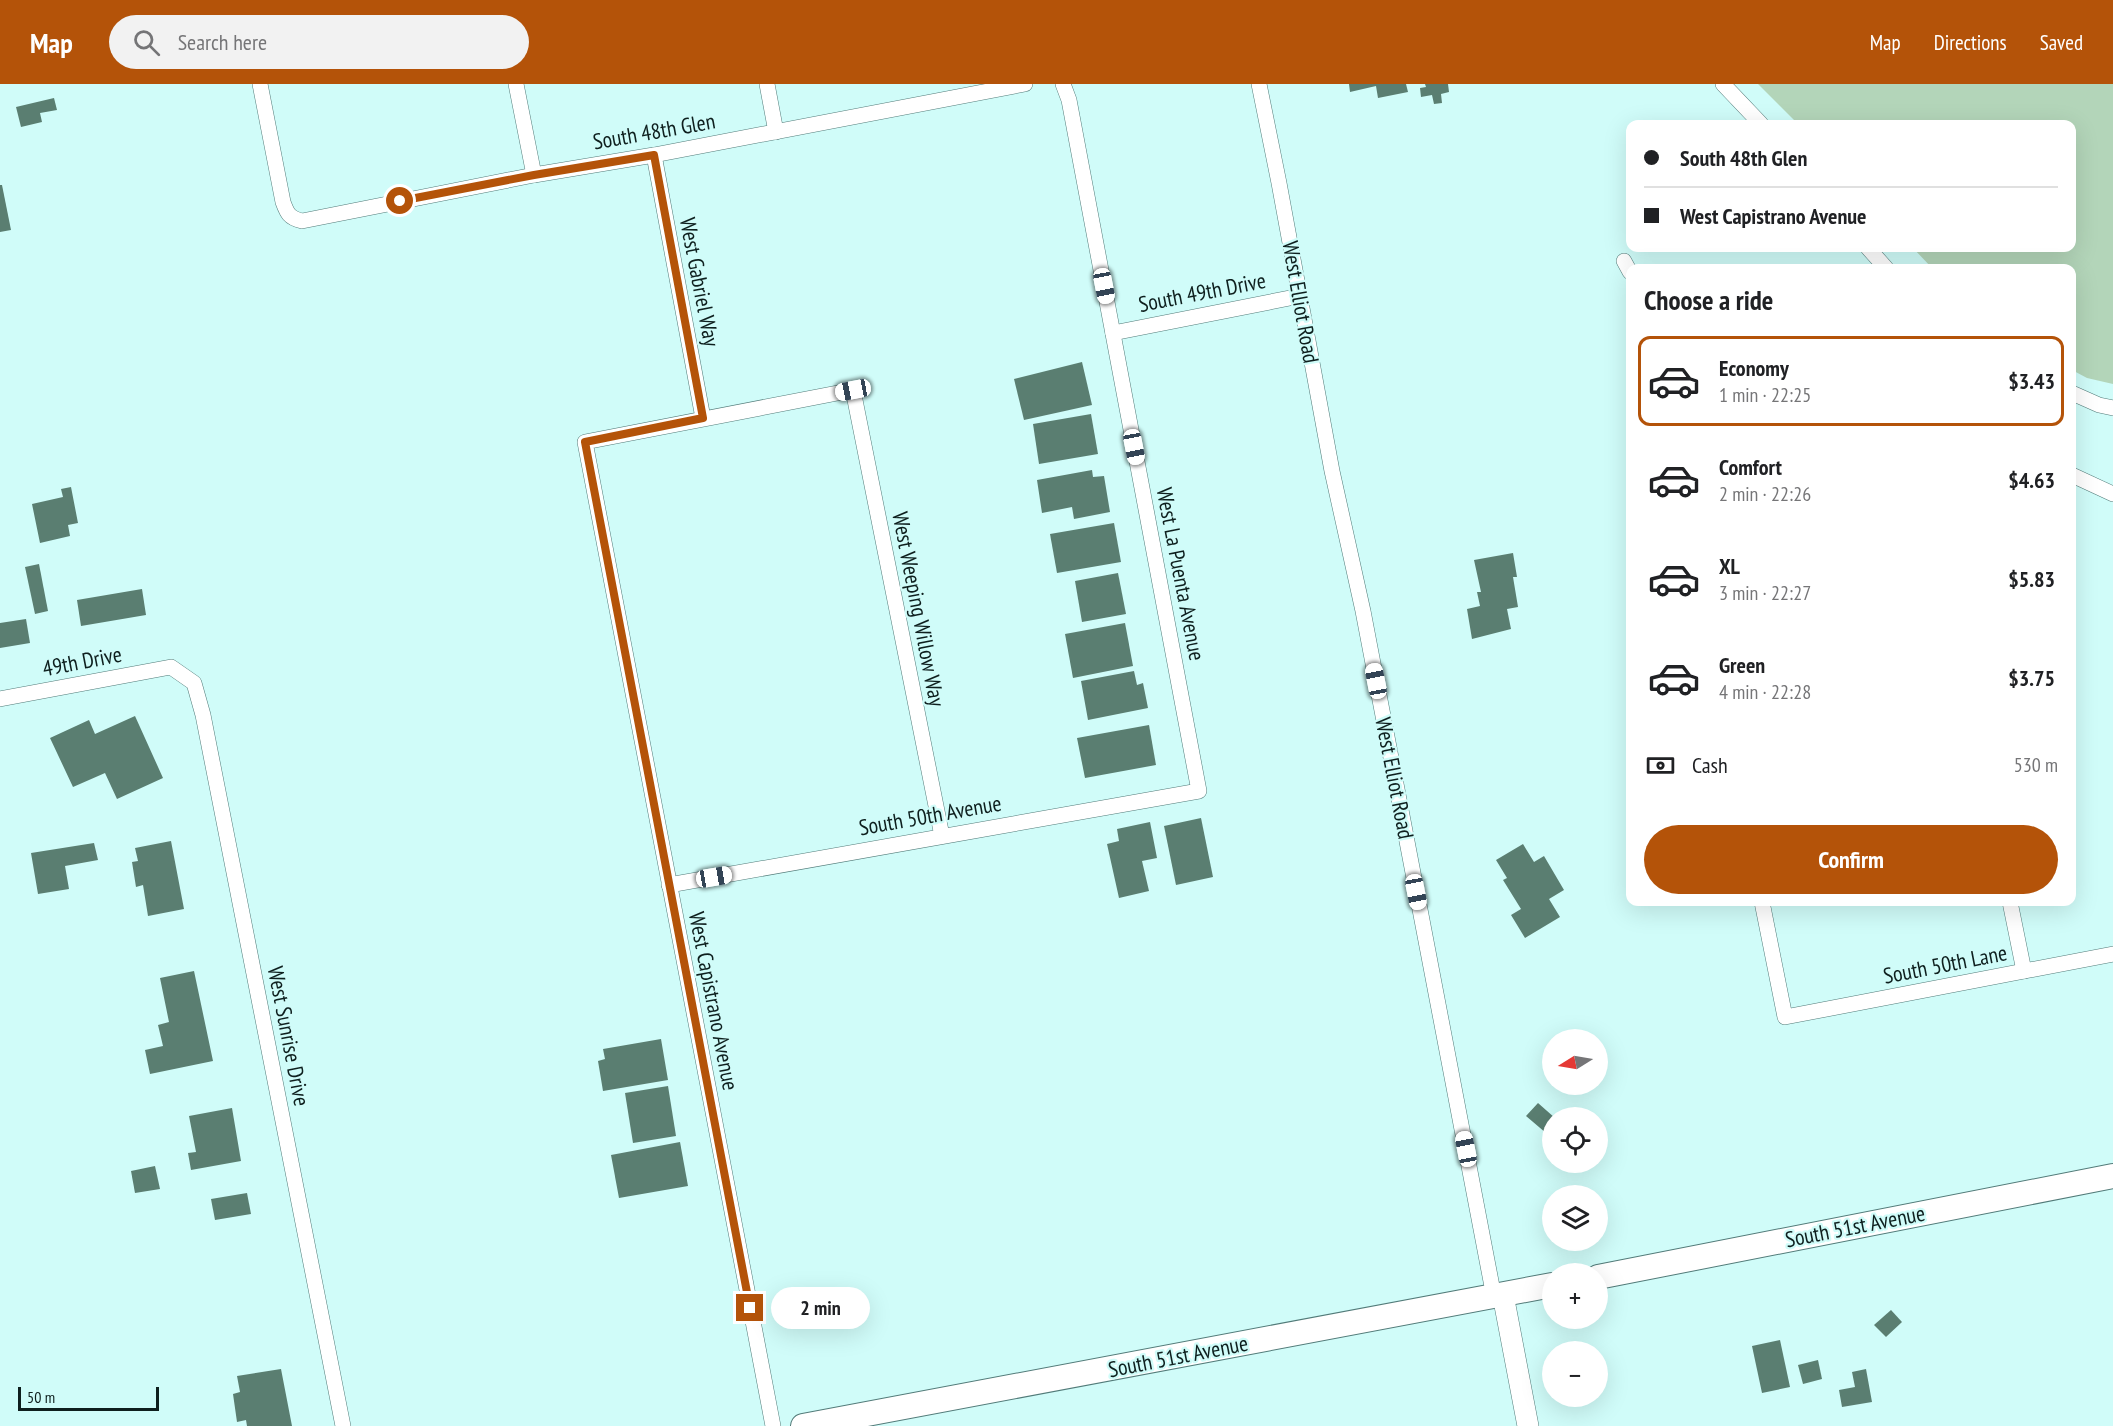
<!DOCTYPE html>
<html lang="en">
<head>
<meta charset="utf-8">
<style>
	body { margin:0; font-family:"PT Sans Narrow",sans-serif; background:#f2f2f2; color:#202124; height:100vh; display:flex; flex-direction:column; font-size:22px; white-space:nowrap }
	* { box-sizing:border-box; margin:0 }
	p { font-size:20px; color:#757577 }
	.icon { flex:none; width:33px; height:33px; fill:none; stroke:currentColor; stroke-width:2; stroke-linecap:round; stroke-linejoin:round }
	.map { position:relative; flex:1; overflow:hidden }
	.panel { position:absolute; left:1626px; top:180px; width:450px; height:642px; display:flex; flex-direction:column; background:#fff; border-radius:12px; box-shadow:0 6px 24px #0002 }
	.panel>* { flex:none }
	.hud { position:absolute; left:1626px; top:36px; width:450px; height:132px; border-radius:12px; box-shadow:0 6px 24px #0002; display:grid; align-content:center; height:132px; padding:0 18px; background:#fff }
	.needle { width:39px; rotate:259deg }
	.controls { position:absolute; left:1542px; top:945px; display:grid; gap:12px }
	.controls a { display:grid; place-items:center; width:66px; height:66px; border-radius:50%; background:#fff; box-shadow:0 6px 24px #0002; font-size:30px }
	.scale { position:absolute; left:18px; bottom:15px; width:141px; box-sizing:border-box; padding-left:6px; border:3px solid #0e1f1e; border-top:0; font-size:16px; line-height:21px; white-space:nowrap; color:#0e1f1e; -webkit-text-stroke:4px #d0fcf9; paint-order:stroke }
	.end { position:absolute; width:27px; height:27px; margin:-14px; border:8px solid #b45309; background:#fff; box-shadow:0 0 0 3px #fff }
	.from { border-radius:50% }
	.bubble { position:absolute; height:42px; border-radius:21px; background:#fff; box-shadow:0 6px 24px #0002; font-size:20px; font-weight:800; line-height:42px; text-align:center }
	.car { position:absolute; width:18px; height:36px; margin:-18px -9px; border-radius:8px; box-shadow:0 0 4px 2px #0007; background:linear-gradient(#fff 24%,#345 0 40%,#fff 0 76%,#345 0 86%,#fff 0) }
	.hud b { display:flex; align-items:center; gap:21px; height:57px; font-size:22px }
	.hud b+b { border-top:2px solid #e0e0e0 }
	.hud i { width:15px; height:15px; background:#202124 }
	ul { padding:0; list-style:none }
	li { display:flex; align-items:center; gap:18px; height:90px; margin:0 12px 9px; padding:0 6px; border:3px solid transparent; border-radius:12px }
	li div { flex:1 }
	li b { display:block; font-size:22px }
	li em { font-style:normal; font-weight:800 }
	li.current { border-color:#b45309 }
	li>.icon { width:54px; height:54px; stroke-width:1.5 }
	h2 { padding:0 18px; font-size:27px; line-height:72px }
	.pay { display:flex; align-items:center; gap:15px; height:66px; padding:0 18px; font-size:22px }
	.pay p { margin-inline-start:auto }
	.cta { display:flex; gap:12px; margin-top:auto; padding:12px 18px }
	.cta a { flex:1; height:69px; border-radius:36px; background:#b45309; color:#fff; font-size:24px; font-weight:800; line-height:69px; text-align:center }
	header { display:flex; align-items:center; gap:36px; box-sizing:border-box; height:84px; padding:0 30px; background:#b45309; color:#fff }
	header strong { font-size:28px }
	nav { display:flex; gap:33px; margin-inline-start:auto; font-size:21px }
	.search { width:420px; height:54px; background:#f2f2f2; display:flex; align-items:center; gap:15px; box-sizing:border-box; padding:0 21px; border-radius:33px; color:#757577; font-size:22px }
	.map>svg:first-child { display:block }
</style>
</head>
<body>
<header>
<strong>Map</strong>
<div class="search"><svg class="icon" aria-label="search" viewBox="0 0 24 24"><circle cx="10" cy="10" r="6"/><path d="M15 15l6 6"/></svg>Search here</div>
<nav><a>Map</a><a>Directions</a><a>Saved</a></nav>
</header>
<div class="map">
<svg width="2113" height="1342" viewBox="0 0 2113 1342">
	<rect width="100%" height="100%" fill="#d0fcf9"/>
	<!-- green -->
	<polygon fill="#b3d5b9" points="1758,0 2113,0 2113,300 2087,294 2072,286 2072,184 1932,184 1913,164 2072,164 2072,40 1798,40"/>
	<!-- building -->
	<g fill="#5a7e71">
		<polygon points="1349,0 1406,0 1408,8 1378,14 1376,2 1350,8"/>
		<polygon points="1425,0 1448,0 1449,8 1441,10 1442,19 1434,20 1432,11 1421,13 1420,4 1426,3"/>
		<polygon points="54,14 57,26 40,29 42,38 21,43 16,23"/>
		<polygon points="0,101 2,101 11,146 0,148"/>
		<polygon points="1082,278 1092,321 1024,336 1014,295"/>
		<polygon points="1091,330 1098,370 1039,380 1033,340"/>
		<polygon points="1092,386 1093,393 1104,392 1110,428 1074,435 1072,423 1042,429 1037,396"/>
		<polygon points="71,403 78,439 68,441 70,452 40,459 32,420 63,413 61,405"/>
		<polygon points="1114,439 1121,478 1057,489 1050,450"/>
		<polygon points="1513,469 1517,493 1513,493 1518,523 1507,525 1511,545 1472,555 1467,525 1480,522 1477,508 1481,508 1474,476"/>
		<polygon points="39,480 48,527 35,530 25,483"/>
		<polygon points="1118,489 1126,530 1082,538 1075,497"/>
		<polygon points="142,505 146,531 81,542 77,516"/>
		<polygon points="26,535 30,559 0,564 0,539"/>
		<polygon points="1125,539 1133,582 1073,594 1065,550"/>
		<polygon points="1134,587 1137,601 1143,599 1148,624 1088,636 1081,597"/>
		<polygon points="135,632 163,694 117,715 105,689 73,703 50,654 89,636 95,650"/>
		<polygon points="1149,641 1156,681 1085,694 1077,654"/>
		<polygon points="1201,734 1213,793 1176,801 1164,742"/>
		<polygon points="1150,738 1157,774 1142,777 1149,807 1119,814 1107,760 1119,757 1117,745"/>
		<polygon points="171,757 184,825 148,832 143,801 136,803 132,778 138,777 135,764"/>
		<polygon points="94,759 98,776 65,782 69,805 38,810 31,769"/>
		<polygon points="1523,760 1534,778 1544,772 1564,806 1549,815 1560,833 1525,854 1511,831 1521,825 1503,796 1507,794 1496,776"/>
		<polygon points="194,887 213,977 150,990 145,966 163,962 158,941 169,938 160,894"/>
		<polygon points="661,955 668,996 603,1007 598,977 605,975 603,965"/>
		<polygon points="668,1002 676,1052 633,1059 625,1009"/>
		<polygon points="1538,1019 1555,1034 1552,1034 1552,1041 1546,1049 1526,1032"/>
		<polygon points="232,1024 241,1077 191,1086 188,1069 196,1068 189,1032"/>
		<polygon points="680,1058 688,1102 619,1114 611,1071"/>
		<polygon points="155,1082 160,1105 135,1109 131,1087"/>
		<polygon points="247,1109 251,1130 215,1136 211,1115"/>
		<polygon points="1891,1226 1902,1238 1886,1253 1874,1241"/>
		<polygon points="1780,1256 1790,1303 1762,1309 1752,1262"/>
		<polygon points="1818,1276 1822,1295 1803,1300 1798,1281"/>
		<polygon points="281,1285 292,1342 247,1342 246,1336 237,1338 233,1310 240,1308 237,1292"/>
		<polygon points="1866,1285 1872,1318 1842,1323 1839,1306 1855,1303 1852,1288"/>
	</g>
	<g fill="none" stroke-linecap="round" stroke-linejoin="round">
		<!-- street casing -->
		<g stroke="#527b79" stroke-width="16">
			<g id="street">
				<path d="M260 0 283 118C287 129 289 134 302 137L534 91 654 71 1025 0"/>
				<polyline points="516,0 534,91"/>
				<polyline points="767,0 776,48"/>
				<polyline points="1259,0 1279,99 1332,387 1363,527 1494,1213"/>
				<polyline points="1723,0 1761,40"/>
				<polyline points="654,71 703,334"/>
				<polyline points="1868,164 1886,184"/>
				<polyline points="1624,177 1630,188"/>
				<polyline points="1113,249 1300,212"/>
				<polyline points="2072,309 2099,321 2113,324"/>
				<polyline points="2072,391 2113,410"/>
				<polyline points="0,615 171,583 194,599 203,631 343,1342"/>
				<polyline points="669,801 1199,707 1069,16 1063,0"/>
				<polyline points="1762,818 1785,933 2113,870"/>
				<polyline points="2010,818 2024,887"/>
				<polyline points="773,1342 585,358 853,306 942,752"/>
			</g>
		</g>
		<!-- secondary casing -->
		<g stroke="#527b79" stroke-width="22">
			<polyline id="secondary" points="1503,1211 1528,1342"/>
		</g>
		<!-- primary casing -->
		<g stroke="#527b79" stroke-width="26">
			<g id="primary">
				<polyline points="1598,1193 2113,1092"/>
				<polyline points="803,1342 1552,1201"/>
			</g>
		</g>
		<!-- street -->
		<use href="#street" stroke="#fff" stroke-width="15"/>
		<!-- secondary -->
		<use href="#secondary" stroke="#fff" stroke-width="21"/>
		<!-- primary -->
		<use href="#primary" stroke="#fff" stroke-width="24"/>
	</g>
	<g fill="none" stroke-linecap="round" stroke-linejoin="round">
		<!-- route -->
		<polyline stroke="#b45309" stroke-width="8" points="400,117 534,91 654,71 703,334 585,358 750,1224"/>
	</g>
	<g text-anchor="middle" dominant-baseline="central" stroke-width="4.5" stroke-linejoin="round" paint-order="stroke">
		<!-- street labels -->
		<g font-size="22" fill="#0e1f1e" stroke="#d0fcf9">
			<text transform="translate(654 47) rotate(-10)">South 48th Glen</text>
			<text transform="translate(700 198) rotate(79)">West Gabriel Way</text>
			<text transform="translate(1202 208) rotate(-11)">South 49th Drive</text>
			<text transform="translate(1301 218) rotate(80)">West Elliot Road</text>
			<text transform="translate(1181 490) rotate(79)">West La Puenta Avenue</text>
			<text transform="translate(919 525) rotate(79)">West Weeping Willow Way</text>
			<text transform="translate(82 577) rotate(-11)">49th Drive</text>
			<text transform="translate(1395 694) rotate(79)">West Elliot Road</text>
			<text transform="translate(930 731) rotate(-10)">South 50th Avenue</text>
			<text transform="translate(1945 880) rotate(-11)">South 50th Lane</text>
			<text transform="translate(714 917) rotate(79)">West Capistrano Avenue</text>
			<text transform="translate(289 952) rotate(79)">West Sunrise Drive</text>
			<text transform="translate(1855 1142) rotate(-11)">South 51st Avenue</text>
			<text transform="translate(1178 1272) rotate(-11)">South 51st Avenue</text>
		</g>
	</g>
</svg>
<div class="controls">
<a><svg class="needle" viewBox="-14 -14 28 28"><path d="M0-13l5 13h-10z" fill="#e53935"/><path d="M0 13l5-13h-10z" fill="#757577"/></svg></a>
<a><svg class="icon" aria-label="locate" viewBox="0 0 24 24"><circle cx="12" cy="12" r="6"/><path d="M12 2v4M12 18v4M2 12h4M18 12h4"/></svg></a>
<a><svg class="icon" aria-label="layers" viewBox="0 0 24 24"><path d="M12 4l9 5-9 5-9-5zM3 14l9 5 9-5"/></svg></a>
<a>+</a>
<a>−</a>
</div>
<div class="scale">50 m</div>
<i class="end from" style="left:400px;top:117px"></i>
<i class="end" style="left:750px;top:1224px"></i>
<div class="bubble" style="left:771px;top:1203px;width:99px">2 min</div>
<i class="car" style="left:1104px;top:202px;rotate:169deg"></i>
<i class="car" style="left:853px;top:306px;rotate:259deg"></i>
<i class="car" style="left:1134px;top:363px;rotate:169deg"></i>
<i class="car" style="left:1376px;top:597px;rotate:349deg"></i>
<i class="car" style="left:714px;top:793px;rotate:80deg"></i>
<i class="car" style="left:1416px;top:808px;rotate:169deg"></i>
<i class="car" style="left:1466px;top:1065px;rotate:349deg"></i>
<div class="hud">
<b><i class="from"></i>South 48th Glen</b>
<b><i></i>West Capistrano Avenue</b>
</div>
<section class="panel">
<h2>Choose a ride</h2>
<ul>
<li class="current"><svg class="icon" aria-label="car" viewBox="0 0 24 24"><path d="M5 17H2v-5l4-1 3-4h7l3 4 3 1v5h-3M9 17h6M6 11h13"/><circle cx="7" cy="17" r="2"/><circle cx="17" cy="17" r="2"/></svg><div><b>Economy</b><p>1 min · 22:25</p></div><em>$3.43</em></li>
<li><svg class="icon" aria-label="car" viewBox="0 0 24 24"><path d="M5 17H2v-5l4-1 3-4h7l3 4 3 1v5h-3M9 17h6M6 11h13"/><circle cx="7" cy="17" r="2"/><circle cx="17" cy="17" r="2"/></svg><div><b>Comfort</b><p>2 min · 22:26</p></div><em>$4.63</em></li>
<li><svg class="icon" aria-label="car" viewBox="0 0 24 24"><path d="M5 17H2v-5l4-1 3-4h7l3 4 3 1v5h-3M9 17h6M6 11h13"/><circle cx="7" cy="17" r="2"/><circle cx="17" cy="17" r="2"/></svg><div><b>XL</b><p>3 min · 22:27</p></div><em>$5.83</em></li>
<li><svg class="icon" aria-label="car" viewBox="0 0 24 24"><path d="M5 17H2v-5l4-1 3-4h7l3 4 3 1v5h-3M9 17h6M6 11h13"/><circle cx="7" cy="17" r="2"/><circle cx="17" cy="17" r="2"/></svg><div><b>Green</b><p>4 min · 22:28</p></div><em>$3.75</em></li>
</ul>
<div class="pay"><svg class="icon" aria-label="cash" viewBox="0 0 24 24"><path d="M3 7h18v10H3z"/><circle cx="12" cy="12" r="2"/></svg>Cash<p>530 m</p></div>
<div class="cta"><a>Confirm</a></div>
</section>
</div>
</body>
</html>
